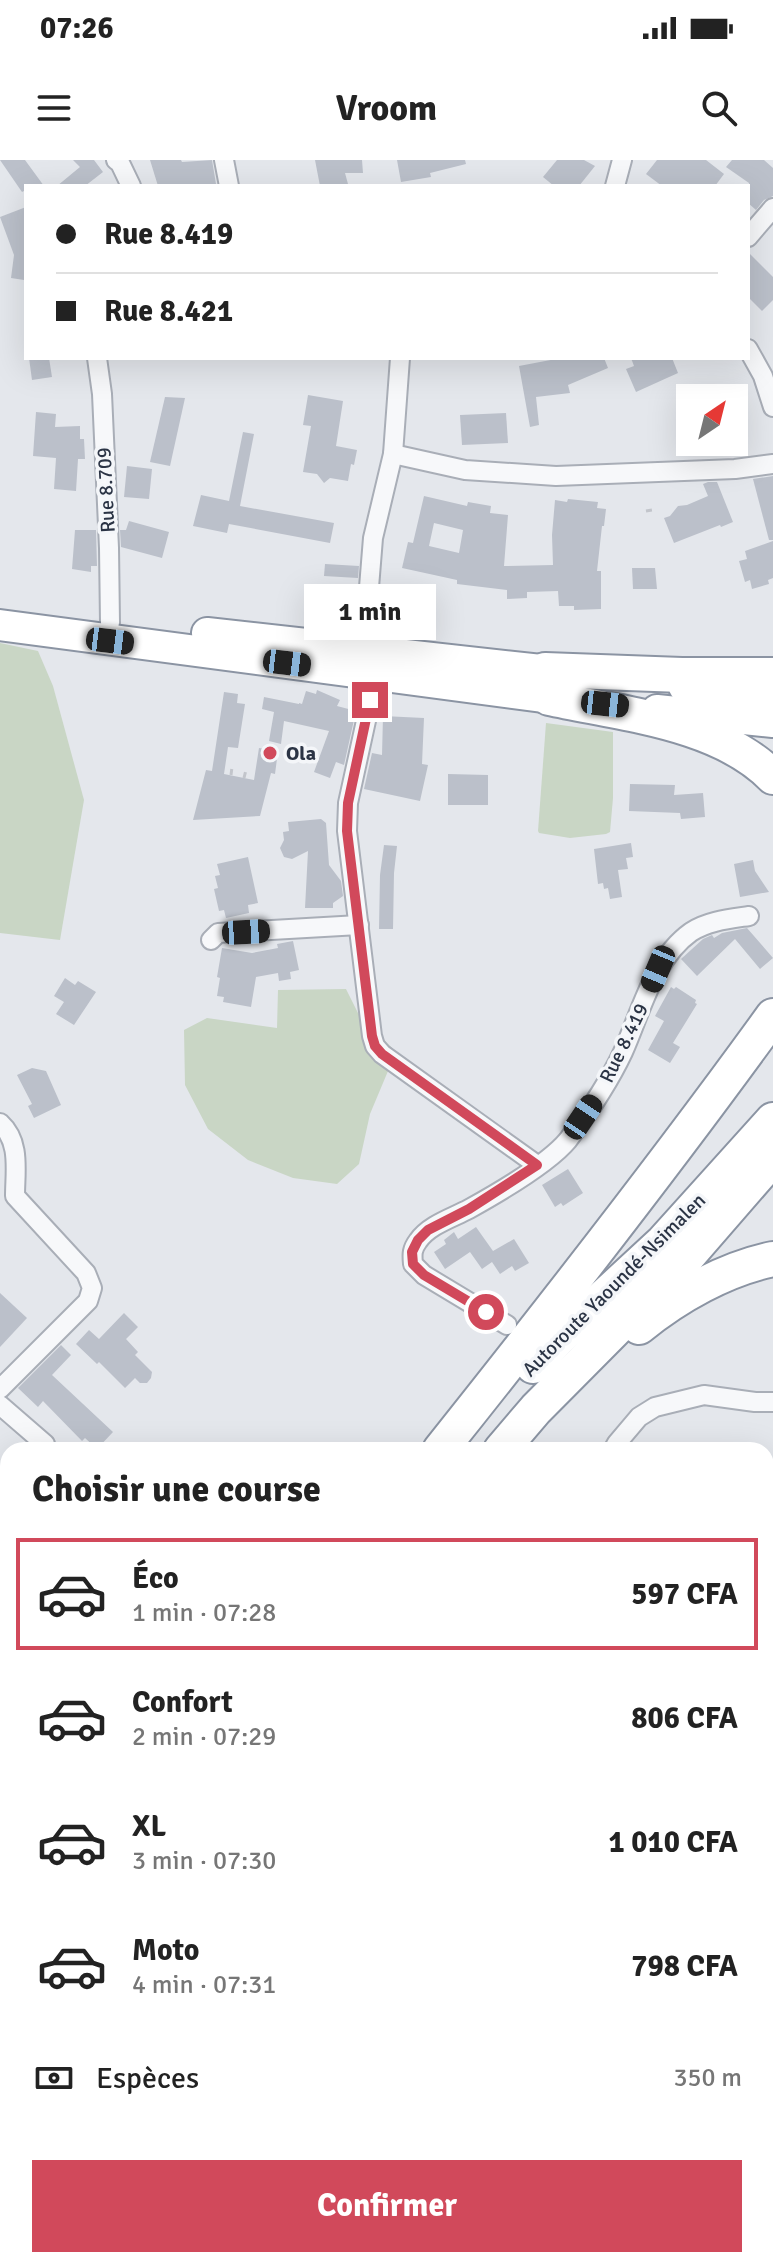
<!DOCTYPE html>
<html lang="fr">
<head>
<meta charset="utf-8">
<style>
	body { margin:0; font-family:Signika,sans-serif; background:#f6f6f6; color:#222; height:100vh; display:flex; flex-direction:column; font-size:30px; white-space:nowrap }
	* { box-sizing:border-box; margin:0 }
	p { font-size:26px; color:#767676 }
	.icon { flex:none; width:44px; height:44px; fill:none; stroke:currentColor; stroke-width:2; stroke-linecap:round; stroke-linejoin:round }
	.map { position:relative; flex:1; overflow:hidden }
	.sheet { position:absolute; left:0px; top:1282px; width:774px; height:826px; display:flex; flex-direction:column; background:#fff; border-radius:24px 24px 0 0; box-shadow:0 8px 32px #0002 }
	.sheet>* { flex:none }
	.top-card { position:absolute; left:24px; top:24px; width:726px; height:176px; border-radius:0px; box-shadow:0 8px 32px #0002; display:grid; align-content:center; height:176px; padding:0 32px; background:#fff }
	.needle { width:52px; rotate:35deg }
	.fabs { position:absolute; left:676px; top:224px; display:grid; gap:16px }
	.fabs a { display:grid; place-items:center; width:72px; height:72px; border-radius:0px; background:#fff; box-shadow:0 8px 32px #0002; font-size:40px }
	.end { position:absolute; width:36px; height:36px; margin:-18px; border:10px solid #d1495b; background:#fff; box-shadow:0 0 0 4px #fff }
	.from { border-radius:50% }
	.bubble { position:absolute; height:56px; border-radius:0px; background:#fff; box-shadow:0 8px 32px #0002; font-size:26px; font-weight:700; line-height:56px; text-align:center }
	.car { position:absolute; width:24px; height:48px; margin:-24px -12px; border-radius:10px; box-shadow:0 0 6px 2px #0007; background:linear-gradient(#222 24%,#8ab4d8 0 40%,#222 0 76%,#8ab4d8 0 86%,#222 0) }
	.top-card b { display:flex; align-items:center; gap:28px; height:76px; font-size:30px }
	.top-card b+b { border-top:2px solid #e0e0e0 }
	.top-card i { width:20px; height:20px; background:#222 }
	ul { padding:0; list-style:none }
	li { display:flex; align-items:center; gap:24px; height:112px; margin:0 16px 12px; padding:0 16px; border:4px solid transparent; border-radius:0px }
	li div { flex:1 }
	li b { display:block; font-size:30px }
	li em { font-style:normal; font-weight:700 }
	li.on { border-color:#d1495b }
	li>.icon { width:72px; height:72px; stroke-width:1.5 }
	h2 { padding:0 32px; font-size:36px; line-height:96px }
	.pay { display:flex; align-items:center; gap:20px; height:88px; padding:0 32px; font-size:30px }
	.pay p { margin-inline-start:auto }
	.button { display:flex; gap:16px; margin-top:auto; padding:16px 32px }
	.button a { flex:1; height:92px; border-radius:0px; background:#d1495b; color:#fff; font-size:32px; font-weight:700; line-height:92px; text-align:center }
	.status { display:flex; justify-content:space-between; align-items:center; height:56px; padding:0 40px; background:#fff; direction:ltr }
	.status svg { height:22px; fill:currentColor }
	header { display:flex; justify-content:space-between; align-items:center; height:104px; padding:0 32px; background:#fff; font-size:36px; font-weight:700 }
	.map>svg:first-child { display:block }
</style>
</head>
<body>
<div class="status"><b>07:26</b><svg viewBox="0 0 49 12"><path d="M0 12V9h3v3zM5 12V6h3v6zM10 12V3h3v9zM15 12V0h3v12zM26 1h20v11H26zM47 4h2v5h-2z"/></svg></div>
<header><svg class="icon" aria-label="menu" viewBox="0 0 24 24"><path d="M4 6h16M4 12h16M4 18h16"/></svg>Vroom<svg class="icon" aria-label="search" viewBox="0 0 24 24"><circle cx="10" cy="10" r="6"/><path d="M15 15l6 6"/></svg></header>
<div class="map">
<svg width="773" height="2107" viewBox="0 0 773 2107">
	<rect width="100%" height="100%" fill="#e4e7ec"/>
	<!-- green -->
	<g fill="#c9d6c5">
		<polygon points="0,483 38,491 53,526 84,640 60,780 0,773"/>
		<polygon points="546,563 613,572 613,638 610,672 606,674 570,678 539,673 538,671"/>
		<polygon points="346,829 358,853 396,892 370,954 359,1004 337,1024 293,1018 248,1000 208,969 185,925 184,870 207,858 277,868 278,830"/>
		<polygon points="0,1328 8,1330 8,1694 0,1707"/>
		<polygon points="766,1486 773,1487 773,1932 766,1932"/>
	</g>
	<g fill="none" stroke-linecap="round" stroke-linejoin="round">
		<!-- river -->
		<g stroke="#9fb4cc" stroke-width="28">
			<polyline points="0,1466 8,1470"/>
			<polyline points="766,1684 773,1682"/>
		</g>
	</g>
	<!-- building -->
	<g fill="#bbc0ca" fill-rule="evenodd">
		<polygon points="0,0 25,0 44,26 26,26 26,30 22,32"/>
		<polygon points="73,0 94,0 103,12 85,26 57,26 80,7"/>
		<polygon points="150,0 181,0 182,2 212,0 216,24 158,26"/>
		<polygon points="315,0 362,0 363,13 345,13 348,24 320,26"/>
		<polygon points="397,0 465,0 466,4 430,13 431,17 401,22"/>
		<polygon points="557,0 584,0 595,6 579,26 554,26 543,17"/>
		<polygon points="657,0 706,0 724,14 715,26 662,26 646,14"/>
		<polygon points="732,0 764,0 773,8 773,36 764,40 756,50 748,43 749,23 726,7"/>
		<polygon points="26,47 26,123 25,123 24,120 11,118 14,95 0,57"/>
		<polygon points="748,92 773,117 773,140 762,151 748,137"/>
		<polygon points="29,198 49,198 52,217 32,220"/>
		<polygon points="561,198 604,198 608,208 568,225 570,233 536,237 539,265 530,267 519,206"/>
		<polygon points="631,198 672,198 678,213 636,232 626,209 634,206"/>
		<polygon points="308,235 343,241 336,286 357,290 354,305 351,304 348,321 330,318 324,323 317,314 303,312 311,266 303,265"/>
		<polygon points="165,237 185,238 170,306 150,302"/>
		<polygon points="36,252 56,254 55,267 80,266 80,279 84,279 85,299 78,299 76,331 54,329 56,298 33,296"/>
		<polygon points="506,253 508,283 462,285 460,255"/>
		<polygon points="243,272 254,274 240,346 334,363 330,383 229,364 227,373 193,366 201,335 229,341"/>
		<polygon points="127,306 152,309 149,339 124,337"/>
		<polygon points="773,316 773,380 769,380 753,319"/>
		<polygon points="708,322 717,322 733,362 721,367 720,365 674,383 664,358 670,356 678,346 687,345 708,336 703,324"/>
		<path d="M424 336 467 346 468 342 491 346 490 353 508 355 504 406 553 405 552 375 555 340 567 342 568 339 598 342 597 348 606 349 604 366H602L597 411H601V449L574 450V446H559L558 431 527 432V438L507 439V430L457 424V420L402 408 408 382 413 383ZM434 363 463 370 459 393 429 386Z"/>
		<polygon points="129,361 169,372 162,398 121,387 120,370 126,370"/>
		<polygon points="75,370 96,370 97,406 91,406 91,412 72,409"/>
		<polygon points="773,381 773,418 768,420 769,424 752,429 750,420 745,422 739,401 747,399 745,391"/>
		<polygon points="325,404 359,406 358,418 324,416"/>
		<polygon points="632,408 655,408 657,429 633,429"/>
		<polygon points="317,530 340,540 337,546 356,551 344,605 336,602 330,618 314,612 329,571 284,561 281,584 269,581 274,552 262,549 264,537 299,544 299,543 302,544 306,531 316,534"/>
		<polygon points="224,532 238,534 237,543 245,544 238,588 228,587 224,614 254,620 259,588 278,591 275,614 271,613 260,656 193,660 206,610 212,611"/>
		<polygon points="383,556 424,558 422,604 428,605 420,641 364,629 372,593 382,595"/>
		<polygon points="448,614 488,615 488,645 448,645"/>
		<polygon points="630,624 675,625 674,635 703,633 705,657 681,659 680,653 629,651"/>
		<polygon points="321,659 326,663 329,705 341,721 343,736 333,743 333,748 305,748 308,691 292,699 284,697 280,688 284,680 283,672 289,671 288,662"/>
		<polygon points="631,683 633,697 626,698 628,709 618,710 622,737 610,739 608,728 604,729 603,723 598,724 594,689"/>
		<polygon points="384,685 397,686 394,713 393,769 379,769 380,715"/>
		<polygon points="248,697 258,743 248,745 249,753 226,758 224,750 219,751 214,729 218,728 215,716 220,715 217,704"/>
		<polygon points="753,700 755,711 769,732 740,737 734,704"/>
		<polygon points="747,768 773,798 760,809 735,779 697,816 681,799 703,779 712,775 714,778 722,773"/>
		<polygon points="293,781 299,810 290,812 291,819 279,821 278,813 256,817 251,847 223,842 224,837 217,836 220,818 217,817 222,788 252,793 278,788 277,784"/>
		<polygon points="65,818 75,825 78,821 96,832 74,865 56,854 64,842 54,836"/>
		<polygon points="671,827 674,829 676,827 696,840 695,843 697,844 673,883 680,887 670,903 648,890 664,861 655,856"/>
		<polygon points="32,908 46,911 61,945 34,958 28,946 32,944 17,915"/>
		<polygon points="568,1009 583,1033 563,1046 561,1043 555,1047 542,1025"/>
		<polygon points="476,1067 493,1091 514,1079 529,1103 515,1111 512,1106 500,1114 492,1102 482,1109 470,1092 445,1109 434,1092 446,1084 444,1080 454,1072 458,1079"/>
		<polygon points="0,1133 27,1158 0,1187"/>
		<polygon points="124,1153 138,1167 126,1179 138,1192 135,1195 152,1212 151,1218 147,1223 140,1223 135,1218 125,1228 99,1202 97,1204 76,1184 89,1170 99,1179"/>
		<polygon points="61,1185 71,1195 52,1215 113,1272 97,1289 85,1278 82,1281 43,1241 38,1247 18,1228"/>
	</g>
	<g fill="none" stroke-linecap="round" stroke-linejoin="round">
		<!-- minor casing -->
		<g stroke="#a9aeb7" stroke-width="22">
			<g id="minor">
				<polyline points="116,0 120,3 131,26"/>
				<polyline points="224,0 229,26"/>
				<polyline points="615,26 622,0"/>
				<polyline points="748,77 773,48"/>
				<polyline points="748,189 763,216 773,247"/>
				<polyline points="97,198 102,234 109,388 110,463"/>
				<polyline points="393,294 465,310 556,316 735,309 773,304"/>
				<polyline points="364,489 373,378 393,294 400,198"/>
				<polyline points="376,515 348,643 347,671 372,876 375,886 382,894 537,1005"/>
				<polyline points="211,780 218,773 359,765"/>
				<path d="M0 963C21 982 15 1011 15 1036L86 1113 92 1128 88 1141 0 1229"/>
				<path d="M507 1165 424 1115 413 1104C412 1094 412 1089 418 1081 429 1065 452 1058 469 1049 496 1034 549 1003 568 980 588 953 609 922 623 892 641 852 653 799 691 772 708 761 729 759 749 756"/>
				<polyline points="0,1245 45,1284"/>
				<polyline points="613,1290 617,1283 639,1257 655,1247 704,1235 755,1242 773,1242"/>
				<polyline points="766,2003 773,2000"/>
				<polyline points="417,2100 419,2107"/>
				<polyline points="341,2107 354,2100"/>
				<polyline points="677,2107 679,2100"/>
			</g>
		</g>
		<!-- trunk casing -->
		<g stroke="#8b94a3" stroke-width="34">
			<g id="trunk">
				<polyline points="0,465 573,541"/>
				<polyline points="207,473 569,513"/>
				<polyline points="684,527 773,538"/>
				<polyline points="657,550 773,562"/>
			</g>
		</g>
		<!-- motorway casing -->
		<g stroke="#8b94a3" stroke-width="38">
			<g id="motorway">
				<polyline points="545,510 682,515 773,515"/>
				<path d="M549 538C622 554 719 562 773 617"/>
				<path d="M639 1167C677 1136 725 1109 773 1099"/>
				<polyline points="533,1206 558,1179 663,1082 773,960"/>
				<path d="M440 1290C554 1147 666 1004 773 856"/>
				<polyline points="501,1290 536,1249 687,1097 773,998"/>
				<polyline points="0,1877 8,1866"/>
				<polyline points="0,1937 8,1925"/>
			</g>
		</g>
		<!-- path -->
		<g stroke="#c2c5cb" stroke-width="3" stroke-dasharray="6 6" stroke-linecap="butt">
			<polyline points="646,351 652,350"/>
			<polyline points="231,615 232,607"/>
			<polyline points="244,618 246,610"/>
			<polyline points="69,2107 74,2100"/>
		</g>
		<!-- minor -->
		<use href="#minor" stroke="#f7f8fa" stroke-width="18"/>
		<!-- trunk -->
		<use href="#trunk" stroke="#fff" stroke-width="30"/>
		<!-- motorway -->
		<use href="#motorway" stroke="#fff" stroke-width="34"/>
	</g>
	<g fill="none" stroke-linecap="round" stroke-linejoin="round">
		<!-- route -->
		<polyline stroke="#d1495b" stroke-width="10" points="370,540 348,643 347,671 372,876 375,886 382,894 537,1005 469,1049 428,1070 418,1080 412,1092 413,1104 424,1115 486,1152"/>
	</g>
	<!-- markers -->
	<circle fill="#d1495b" stroke="#f4f6f9" stroke-width="3" cx="270" cy="593" r="8"/>
	<g text-anchor="middle" dominant-baseline="central" stroke-width="7" stroke-linejoin="round" paint-order="stroke">
		<!-- street labels -->
		<g font-size="20" fill="#2b3445" stroke="#f4f6f9">
			<text transform="translate(106 330) rotate(-93)">Rue 8.709</text>
			<text transform="translate(624 883) rotate(-64)">Rue 8.419</text>
			<text transform="translate(614 1125) rotate(-45)">Autoroute Yaoundé-Nsimalen</text>
		</g>
		<!-- poi labels -->
		<g font-size="20" font-weight="bold" fill="#2b3445" stroke="#f4f6f9" text-anchor="start">
			<text x="286" y="593">Ola</text>
		</g>
	</g>
</svg>
<div class="fabs">
<a><svg class="needle" viewBox="-14 -14 28 28"><path d="M0-13l5 13h-10z" fill="#e53935"/><path d="M0 13l5-13h-10z" fill="#767676"/></svg></a>
</div>
<i class="end from" style="left:486px;top:1152px"></i>
<i class="end" style="left:370px;top:540px"></i>
<div class="bubble" style="left:304px;top:424px;width:132px">1 min</div>
<i class="car" style="left:110px;top:481px;rotate:97deg"></i>
<i class="car" style="left:287px;top:503px;rotate:97deg"></i>
<i class="car" style="left:605px;top:544px;rotate:96deg"></i>
<i class="car" style="left:246px;top:772px;rotate:87deg"></i>
<i class="car" style="left:658px;top:809px;rotate:203deg"></i>
<i class="car" style="left:583px;top:957px;rotate:34deg"></i>
<div class="top-card">
<b><i class="from"></i>Rue 8.419</b>
<b><i></i>Rue 8.421</b>
</div>
<section class="sheet">
<h2>Choisir une course</h2>
<ul>
<li class="on"><svg class="icon" aria-label="car" viewBox="0 0 24 24"><path d="M5 17H2v-5l4-1 3-4h7l3 4 3 1v5h-3M9 17h6M6 11h13"/><circle cx="7" cy="17" r="2"/><circle cx="17" cy="17" r="2"/></svg><div><b>Éco</b><p>1 min · 07:28</p></div><em>597 CFA</em></li>
<li><svg class="icon" aria-label="car" viewBox="0 0 24 24"><path d="M5 17H2v-5l4-1 3-4h7l3 4 3 1v5h-3M9 17h6M6 11h13"/><circle cx="7" cy="17" r="2"/><circle cx="17" cy="17" r="2"/></svg><div><b>Confort</b><p>2 min · 07:29</p></div><em>806 CFA</em></li>
<li><svg class="icon" aria-label="car" viewBox="0 0 24 24"><path d="M5 17H2v-5l4-1 3-4h7l3 4 3 1v5h-3M9 17h6M6 11h13"/><circle cx="7" cy="17" r="2"/><circle cx="17" cy="17" r="2"/></svg><div><b>XL</b><p>3 min · 07:30</p></div><em>1 010 CFA</em></li>
<li><svg class="icon" aria-label="car" viewBox="0 0 24 24"><path d="M5 17H2v-5l4-1 3-4h7l3 4 3 1v5h-3M9 17h6M6 11h13"/><circle cx="7" cy="17" r="2"/><circle cx="17" cy="17" r="2"/></svg><div><b>Moto</b><p>4 min · 07:31</p></div><em>798 CFA</em></li>
</ul>
<div class="pay"><svg class="icon" aria-label="cash" viewBox="0 0 24 24"><path d="M3 7h18v10H3z"/><circle cx="12" cy="12" r="2"/></svg>Espèces<p>350 m</p></div>
<div class="button"><a>Confirmer</a></div>
</section>
</div>
</body>
</html>
